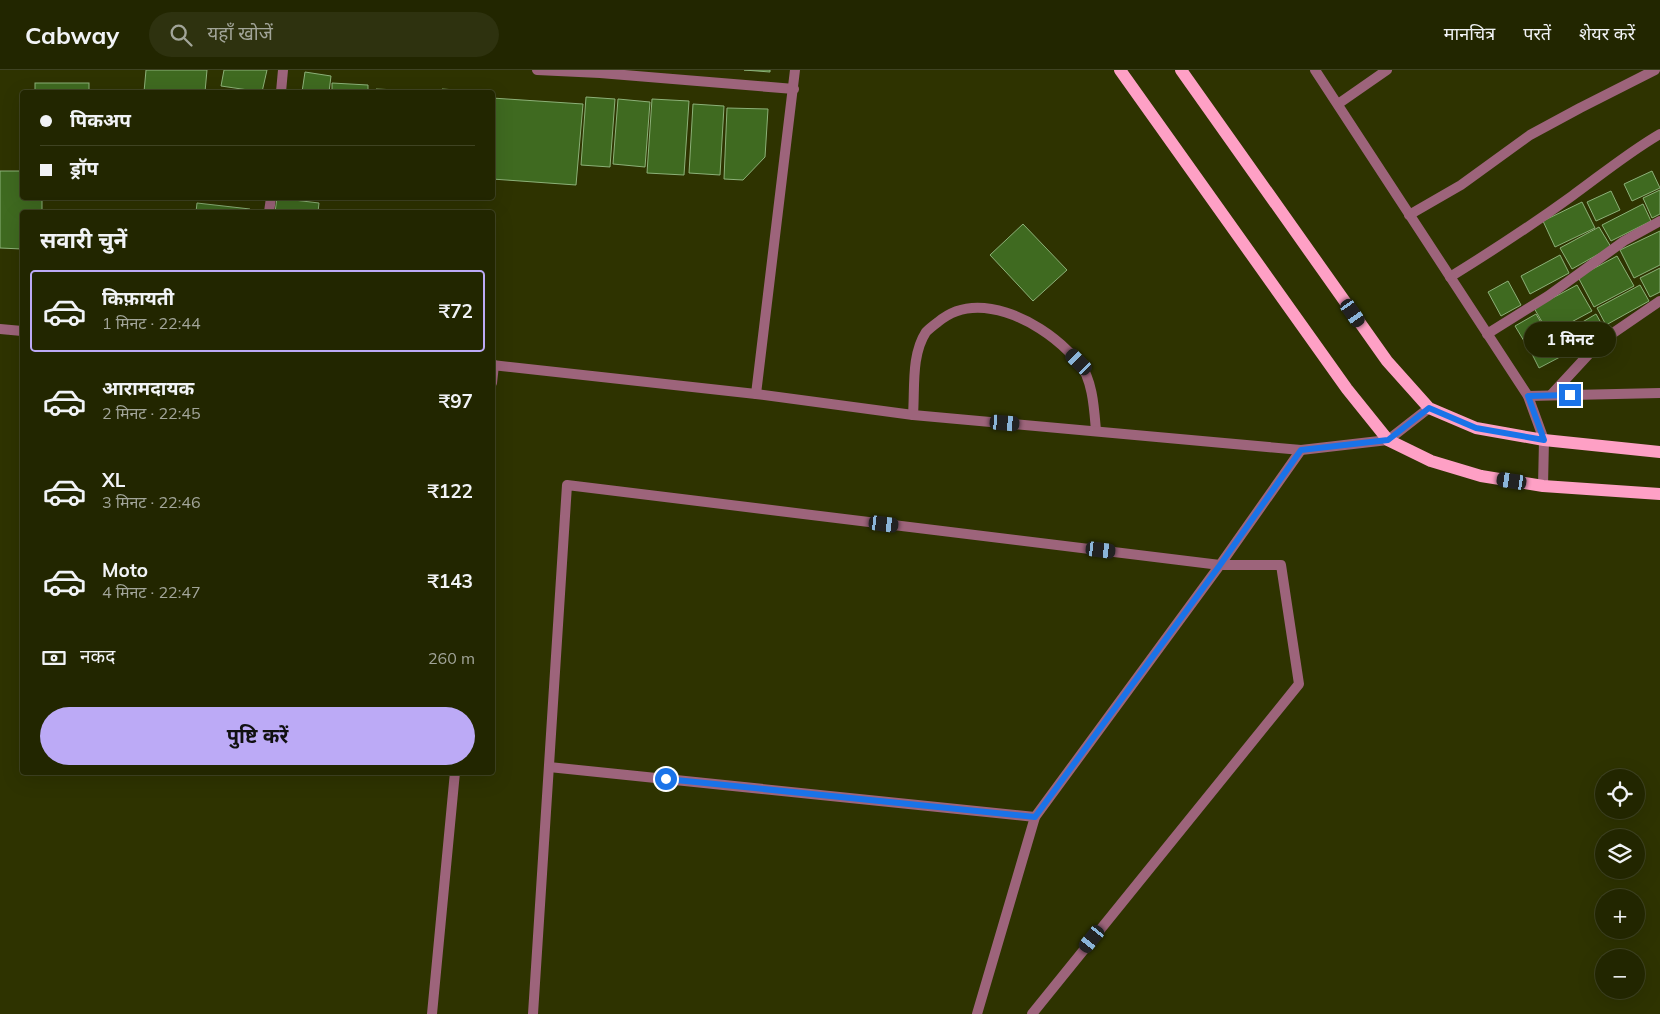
<!DOCTYPE html>
<html lang="hi">
<head>
<meta charset="utf-8">
<style>
	body { margin:0; font-family:Mulish,"Noto Sans Devanagari",sans-serif; background:#2e320f; color:#f1f3f6; height:100vh; display:flex; flex-direction:column; font-size:19px; white-space:nowrap }
	* { box-sizing:border-box; margin:0 }
	p { font-size:16px; color:#a2a599 }
	.icon { flex:none; width:28px; height:28px; fill:none; stroke:currentColor; stroke-width:2; stroke-linecap:round; stroke-linejoin:round }
	.map { position:relative; flex:1; overflow:hidden }
	.drawer { position:absolute; left:20px; top:140px; width:475px; height:565px; display:flex; flex-direction:column; background:#222600; border-radius:5px; box-shadow:0 5px 20px #0002,0 0 0 1px #3f4322 }
	.drawer>* { flex:none }
	.guide { position:absolute; left:20px; top:20px; width:475px; height:110px; border-radius:5px; box-shadow:0 5px 20px #0002,0 0 0 1px #3f4322; display:grid; align-content:center; height:110px; padding:0 20px; background:#222600 }
	.tools { position:absolute; left:1595px; top:699px; display:grid; gap:10px }
	.tools a { display:grid; place-items:center; width:50px; height:50px; border-radius:50%; background:#222600; box-shadow:0 5px 20px #0002,0 0 0 1px #3f4322; font-size:25px }
	.end { position:absolute; width:22px; height:22px; margin:-11px; border:6px solid #1a73e8; background:#fff; box-shadow:0 0 0 2px #fff }
	.from { border-radius:50% }
	.bubble { position:absolute; height:35px; border-radius:18px; background:#222600; box-shadow:0 5px 20px #0002,0 0 0 1px #3f4322; font-size:16px; font-weight:700; line-height:35px; text-align:center }
	.car { position:absolute; width:15px; height:30px; margin:-15px -8px; border-radius:6px; box-shadow:0 0 4px 1px #0007; background:linear-gradient(#222 24%,#8ab4d8 0 40%,#222 0 76%,#8ab4d8 0 86%,#222 0) }
	.guide b { display:flex; align-items:center; gap:18px; height:48px; font-size:19px }
	.guide b+b { border-top:1px solid #3f4322 }
	.guide i { width:12px; height:12px; background:#f1f3f6 }
	ul { padding:0; list-style:none }
	li { display:flex; align-items:center; gap:15px; height:82px; margin:0 10px 8px; padding:0 10px; border:2px solid transparent; border-radius:5px }
	li div { flex:1 }
	li b { display:block; font-size:19px }
	li em { font-style:normal; font-weight:700 }
	li.on { border-color:#bcaaf6 }
	li>.icon { width:45px; height:45px; stroke-width:1.5 }
	h2 { padding:0 20px; font-size:22px; line-height:60px }
	.pay { display:flex; align-items:center; gap:12px; height:55px; padding:0 20px; font-size:19px }
	.pay p { margin-inline-start:auto }
	.button { display:flex; gap:10px; margin-top:auto; padding:10px 20px }
	.button a { flex:1; height:58px; border-radius:30px; background:#bcaaf6; color:#111; font-size:20px; font-weight:700; line-height:58px; text-align:center }
	header { display:flex; align-items:center; gap:30px; box-sizing:border-box; height:70px; padding:0 25px; background:#222600; border-bottom:1px solid #3f4322 }
	header strong { font-size:24px }
	nav { display:flex; gap:28px; margin-inline-start:auto; font-size:18px }
	.search { width:350px; height:45px; background:#2e320f; display:flex; align-items:center; gap:12px; box-sizing:border-box; padding:0 18px; border-radius:28px; color:#a2a599; font-size:19px }
	.map>svg:first-child { display:block }
</style>
</head>
<body>
<header>
<strong>Cabway</strong>
<div class="search"><svg class="icon" aria-label="search" viewBox="0 0 24 24"><circle cx="10" cy="10" r="6"/><path d="M15 15l6 6"/></svg>यहाँ खोजें</div>
<nav><a>मानचित्र</a><a>परतें</a><a>शेयर करें</a></nav>
</header>
<div class="map">
<svg width="1660" height="944" viewBox="0 0 1660 944">
	<rect width="100%" height="100%" fill="#2e3300"/>
	<!-- building -->
	<g fill="#3f6a20" stroke="#8cb178">
		<polygon points="146,0 207,0 205,22 144,22"/>
		<polygon points="224,0 267,0 262,22 221,16"/>
		<polygon points="744,0 770,0 770,2"/>
		<polygon points="305,2 331,6 329,22 302,22"/>
		<rect x="35" y="13" width="54" height="9"/>
		<polygon points="332,13 368,15 368,22 332,22"/>
		<polygon points="376,19 440,22 376,22"/>
		<polygon points="442,19 470,21 470,22 442,22"/>
		<polygon points="586,27 615,29 610,97 581,95"/>
		<polygon points="492,28 583,34 576,115 492,109"/>
		<polygon points="618,29 650,32 645,97 613,94"/>
		<polygon points="652,29 689,31 684,105 647,103"/>
		<polygon points="693,34 724,36 720,105 689,103"/>
		<polygon points="727,38 768,39 765,87 743,110 724,109"/>
		<polygon points="0,101 22,101 22,128 42,128 42,142 22,142 22,179 0,178"/>
		<polygon points="1652,101 1660,118 1632,131 1624,114"/>
		<polygon points="1660,120 1660,144 1652,148 1643,128"/>
		<polygon points="1611,121 1620,140 1596,151 1587,132"/>
		<polygon points="277,128 319,133 318,142 275,142"/>
		<polygon points="1582,132 1595,158 1555,177 1543,151"/>
		<polygon points="197,133 250,139 250,142 196,142"/>
		<polygon points="1643,134 1651,151 1611,171 1602,155"/>
		<polygon points="1023,154 1067,200 1033,231 990,185"/>
		<polygon points="1599,157 1611,177 1572,199 1560,178"/>
		<polygon points="1660,161 1660,195 1634,208 1620,180"/>
		<polygon points="1560,185 1569,203 1530,224 1521,206"/>
		<polygon points="1617,186 1634,216 1594,237 1578,207"/>
		<polygon points="1660,198 1660,222 1650,227 1640,208"/>
		<polygon points="1508,211 1521,235 1501,246 1488,222"/>
		<polygon points="1577,215 1592,241 1549,264 1534,238"/>
		<polygon points="1640,215 1649,231 1606,255 1597,238"/>
		<polygon points="1536,244 1548,264 1527,276 1515,256"/>
		<polygon points="1596,244 1605,260 1566,283 1557,267"/>
		<polygon points="1553,273 1560,287 1539,298 1532,284"/>
	</g>
	<g fill="none" stroke-linecap="round" stroke-linejoin="round">
		<!-- service -->
		<path stroke="#9d647b" stroke-width="10" d="M913 345C915 318 911 285 926 262 929 259 934 255 938 252 977 219 1037 250 1068 281 1071 284 1076 287 1079 291 1093 312 1094 337 1096 361"/>
		<!-- minor -->
		<g stroke="#9d647b" stroke-width="10">
			<polyline points="537,0 600,3 794,19"/>
			<polyline points="1315,0 1528,326 1544,370 1543,416"/>
			<polyline points="281,22 283,0"/>
			<polyline points="1338,34 1387,0"/>
			<polyline points="269,142 271,128"/>
			<polyline points="1409,145 1461,115 1530,65 1580,38 1655,0"/>
			<path d="M1450 207C1492 181 1532 155 1572 126 1601 105 1629 82 1660 64"/>
			<polyline points="1487,264 1548,226 1624,171 1660,151"/>
			<polyline points="492,313 494,295"/>
			<polyline points="756,324 795,0"/>
			<polyline points="1551,325 1600,272 1660,231"/>
			<polyline points="1528,326 1660,323"/>
			<polyline points="549,697 1035,747"/>
			<polyline points="432,944 455,702"/>
			<polyline points="533,944 567,415 1220,495 1281,495 1299,614 1032,944"/>
			<polyline points="977,944 1035,747 1220,495 1301,380"/>
		</g>
		<!-- tertiary -->
		<g stroke="#9d647b" stroke-width="10">
			<polyline points="0,259 22,261"/>
			<polyline points="492,295 756,324 913,345 1301,380 1388,370 1429,338"/>
		</g>
		<!-- primary -->
		<g stroke="#fea0c5" stroke-width="12">
			<polyline points="1120,0 1347,319 1388,370 1431,391 1481,406 1543,416 1660,424"/>
			<polyline points="1181,0 1387,291 1429,338 1476,358 1544,370 1660,382"/>
		</g>
	</g>
	<g fill="none" stroke-linecap="round" stroke-linejoin="round">
		<!-- route -->
		<polyline stroke="#1a73e8" stroke-width="6" points="666,709 1035,747 1220,495 1301,380 1388,370 1429,338 1476,358 1544,370 1528,326 1570,325"/>
	</g>
</svg>
<div class="tools">
<a><svg class="icon" aria-label="locate" viewBox="0 0 24 24"><circle cx="12" cy="12" r="6"/><path d="M12 2v4M12 18v4M2 12h4M18 12h4"/></svg></a>
<a><svg class="icon" aria-label="layers" viewBox="0 0 24 24"><path d="M12 4l9 5-9 5-9-5zM3 14l9 5 9-5"/></svg></a>
<a>+</a>
<a>−</a>
</div>
<i class="end from" style="left:666px;top:709px"></i>
<i class="end" style="left:1570px;top:325px"></i>
<div class="bubble" style="left:1524px;top:252px;width:92px">1 मिनट</div>
<i class="car" style="left:1353px;top:243px;rotate:145deg"></i>
<i class="car" style="left:1079px;top:292px;rotate:315deg"></i>
<i class="car" style="left:1005px;top:353px;rotate:95deg"></i>
<i class="car" style="left:1512px;top:411px;rotate:279deg"></i>
<i class="car" style="left:884px;top:454px;rotate:97deg"></i>
<i class="car" style="left:1101px;top:480px;rotate:97deg"></i>
<i class="car" style="left:1092px;top:869px;rotate:219deg"></i>
<div class="guide">
<b><i class="from"></i>पिकअप</b>
<b><i></i>ड्रॉप</b>
</div>
<section class="drawer">
<h2>सवारी चुनें</h2>
<ul>
<li class="on"><svg class="icon" aria-label="car" viewBox="0 0 24 24"><path d="M5 17H2v-5l4-1 3-4h7l3 4 3 1v5h-3M9 17h6M6 11h13"/><circle cx="7" cy="17" r="2"/><circle cx="17" cy="17" r="2"/></svg><div><b>किफ़ायती</b><p>1 मिनट · 22:44</p></div><em>₹72</em></li>
<li><svg class="icon" aria-label="car" viewBox="0 0 24 24"><path d="M5 17H2v-5l4-1 3-4h7l3 4 3 1v5h-3M9 17h6M6 11h13"/><circle cx="7" cy="17" r="2"/><circle cx="17" cy="17" r="2"/></svg><div><b>आरामदायक</b><p>2 मिनट · 22:45</p></div><em>₹97</em></li>
<li><svg class="icon" aria-label="car" viewBox="0 0 24 24"><path d="M5 17H2v-5l4-1 3-4h7l3 4 3 1v5h-3M9 17h6M6 11h13"/><circle cx="7" cy="17" r="2"/><circle cx="17" cy="17" r="2"/></svg><div><b>XL</b><p>3 मिनट · 22:46</p></div><em>₹122</em></li>
<li><svg class="icon" aria-label="car" viewBox="0 0 24 24"><path d="M5 17H2v-5l4-1 3-4h7l3 4 3 1v5h-3M9 17h6M6 11h13"/><circle cx="7" cy="17" r="2"/><circle cx="17" cy="17" r="2"/></svg><div><b>Moto</b><p>4 मिनट · 22:47</p></div><em>₹143</em></li>
</ul>
<div class="pay"><svg class="icon" aria-label="cash" viewBox="0 0 24 24"><path d="M3 7h18v10H3z"/><circle cx="12" cy="12" r="2"/></svg>नकद<p>260 m</p></div>
<div class="button"><a>पुष्टि करें</a></div>
</section>
</div>
</body>
</html>
